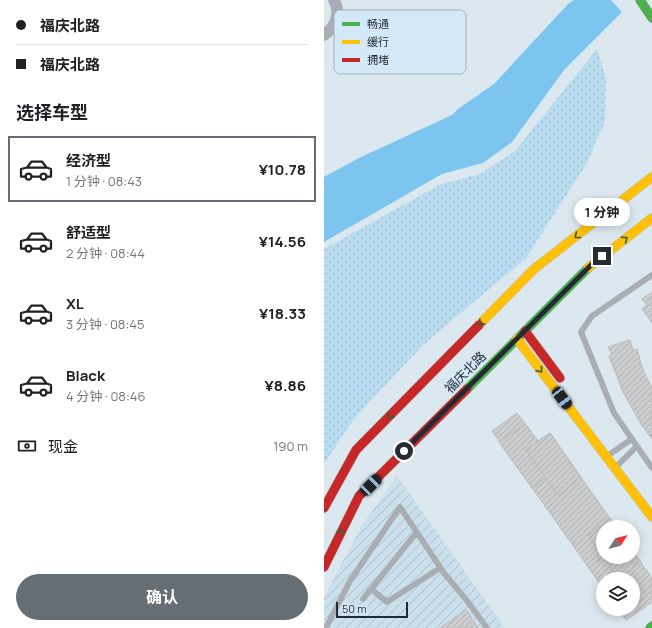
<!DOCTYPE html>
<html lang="zh">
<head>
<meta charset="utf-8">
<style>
	body { margin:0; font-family:Manrope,"Noto Sans SC",sans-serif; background:#f6f6f6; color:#202124; height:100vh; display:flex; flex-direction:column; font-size:15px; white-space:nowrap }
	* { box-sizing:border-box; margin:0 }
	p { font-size:13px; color:#757577 }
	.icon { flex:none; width:22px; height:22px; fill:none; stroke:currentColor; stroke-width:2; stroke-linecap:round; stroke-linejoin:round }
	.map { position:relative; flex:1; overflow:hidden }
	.sheet { display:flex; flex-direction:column; background:#fff; width:324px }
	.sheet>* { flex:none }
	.guide { display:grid; align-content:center; height:88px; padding:0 16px; background:#fff }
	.needle { width:26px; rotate:54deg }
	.tools { position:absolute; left:272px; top:520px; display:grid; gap:8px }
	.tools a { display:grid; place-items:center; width:44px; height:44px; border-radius:50%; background:#fff; box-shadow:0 2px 10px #0003; font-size:20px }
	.scale { position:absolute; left:12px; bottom:10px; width:72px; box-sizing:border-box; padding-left:4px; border:2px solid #242c31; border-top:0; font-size:11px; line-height:14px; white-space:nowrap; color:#242c31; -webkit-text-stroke:3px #d4e9f7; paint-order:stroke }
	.end { position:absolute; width:18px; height:18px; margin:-9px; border:5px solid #242c31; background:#fff; box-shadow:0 0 0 2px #fff }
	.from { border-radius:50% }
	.bubble { position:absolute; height:28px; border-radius:14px; background:#fff; box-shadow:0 2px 10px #0003; font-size:13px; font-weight:700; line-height:28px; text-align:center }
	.car { position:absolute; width:12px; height:24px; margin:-12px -6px; border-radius:5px; box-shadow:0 0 3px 1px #0007; background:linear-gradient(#222 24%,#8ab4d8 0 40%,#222 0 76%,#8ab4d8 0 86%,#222 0) }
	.guide b { display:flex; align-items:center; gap:14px; height:38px; font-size:15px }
	.guide b+b { border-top:1px solid #e0e0e0 }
	.guide i { width:10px; height:10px; background:#202124 }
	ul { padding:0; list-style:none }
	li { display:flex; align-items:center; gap:12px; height:66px; margin:0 8px 6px; padding:0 8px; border:2px solid transparent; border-radius:0px }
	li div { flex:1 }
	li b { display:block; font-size:15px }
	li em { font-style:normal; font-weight:700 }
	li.selected { border-color:#646e74 }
	li>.icon { width:36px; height:36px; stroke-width:1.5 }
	h2 { padding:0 16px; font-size:18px; line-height:48px }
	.pay { display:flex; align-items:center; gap:10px; height:44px; padding:0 16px; font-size:15px }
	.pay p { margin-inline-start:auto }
	.cta { display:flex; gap:8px; margin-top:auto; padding:8px 16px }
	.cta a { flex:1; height:46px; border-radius:24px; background:#646e74; color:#fff; font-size:16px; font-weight:700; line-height:46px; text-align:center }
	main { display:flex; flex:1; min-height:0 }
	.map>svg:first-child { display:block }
</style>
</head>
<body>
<main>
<section class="sheet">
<div class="guide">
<b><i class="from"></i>福庆北路</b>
<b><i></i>福庆北路</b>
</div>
<h2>选择车型</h2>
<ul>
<li class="selected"><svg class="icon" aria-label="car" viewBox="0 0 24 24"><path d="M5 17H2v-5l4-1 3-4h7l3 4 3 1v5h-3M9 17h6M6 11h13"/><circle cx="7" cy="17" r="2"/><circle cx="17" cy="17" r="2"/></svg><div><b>经济型</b><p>1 分钟 · 08:43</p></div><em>¥10.78</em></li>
<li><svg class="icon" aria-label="car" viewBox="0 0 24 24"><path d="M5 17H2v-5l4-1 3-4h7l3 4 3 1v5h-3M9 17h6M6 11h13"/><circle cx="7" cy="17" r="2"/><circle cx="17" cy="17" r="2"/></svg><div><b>舒适型</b><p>2 分钟 · 08:44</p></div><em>¥14.56</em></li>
<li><svg class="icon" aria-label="car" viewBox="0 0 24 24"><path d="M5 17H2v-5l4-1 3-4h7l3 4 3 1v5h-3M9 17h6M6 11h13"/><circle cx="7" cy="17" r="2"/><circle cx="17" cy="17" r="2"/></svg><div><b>XL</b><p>3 分钟 · 08:45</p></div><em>¥18.33</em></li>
<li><svg class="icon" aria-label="car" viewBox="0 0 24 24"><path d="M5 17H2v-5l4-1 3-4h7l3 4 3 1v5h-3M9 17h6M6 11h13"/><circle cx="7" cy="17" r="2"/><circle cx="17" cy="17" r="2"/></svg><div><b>Black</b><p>4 分钟 · 08:46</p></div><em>¥8.86</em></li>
</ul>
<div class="pay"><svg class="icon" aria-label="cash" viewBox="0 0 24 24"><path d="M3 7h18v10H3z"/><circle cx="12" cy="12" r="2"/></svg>现金<p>190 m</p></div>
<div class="cta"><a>确认</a></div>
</section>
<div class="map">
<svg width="328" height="628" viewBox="0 0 328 628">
	<defs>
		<pattern id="industrial-furrows" width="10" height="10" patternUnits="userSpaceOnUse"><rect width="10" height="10" fill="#cbe0ed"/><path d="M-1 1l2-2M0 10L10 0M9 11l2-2" fill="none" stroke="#aec0cc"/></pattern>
		<pattern id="park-dots" width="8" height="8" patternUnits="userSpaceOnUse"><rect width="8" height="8" fill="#badcf1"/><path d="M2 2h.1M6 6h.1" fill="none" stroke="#a0bdcf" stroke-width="1.8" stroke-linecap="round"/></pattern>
		<pattern id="building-hatch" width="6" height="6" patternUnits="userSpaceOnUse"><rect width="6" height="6" fill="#cccdce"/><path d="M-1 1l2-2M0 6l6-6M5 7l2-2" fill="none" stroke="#afb0b1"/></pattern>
	</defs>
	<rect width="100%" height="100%" fill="#dce8ef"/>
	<!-- industrial -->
	<polygon fill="url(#industrial-furrows)" points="73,476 181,628 0,628 0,597 38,525"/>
	<!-- park -->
	<polygon fill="url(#park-dots)" points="273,49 282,78 281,121 263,163 202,258 99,345 29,420 0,464 0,249 117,184 156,174 191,151"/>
	<!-- water -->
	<polygon fill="#7cc5ee" points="250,0 287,0 298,12 240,70 188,142 159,163 118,174 0,242 0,177 35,158 128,115 134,109 170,84 244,4"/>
	<!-- building -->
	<g fill="url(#building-hatch)" stroke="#babbbc">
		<polygon points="328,292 328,323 318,309 323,305 318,299"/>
		<polygon points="306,340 309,350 313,349 317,364 322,377 328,387 328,439 317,424 299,392 285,356 288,355 284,347"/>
		<polygon points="193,413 214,441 226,433 292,527 279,527 279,557 309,557 309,551 328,578 328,602 302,620 294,609 309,609 309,579 279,579 279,588 168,431"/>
		<polygon points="201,424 214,441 202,450 222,478 208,488 175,442"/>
		<polygon points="226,433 257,478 234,495 202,450"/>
		<polygon points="286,518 292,527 279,527 279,557 309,557 309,551 317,562 295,578 279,557 264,535"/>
		<polygon points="279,557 295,578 307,570 323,595 309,605 309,579 279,579 279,588 265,568"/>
		<polygon points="142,610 154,628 116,628"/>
		<polygon points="142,610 154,628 116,628"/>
	</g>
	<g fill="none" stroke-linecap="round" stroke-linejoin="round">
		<!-- lane casing -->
		<g stroke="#bdc5cb" stroke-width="6">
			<g id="lane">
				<polyline points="328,275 268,316 257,332 290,413 328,468"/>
				<polyline points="283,456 308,439"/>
				<polyline points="292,467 312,447"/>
				<polyline points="47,589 63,602 116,568"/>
				<polyline points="39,599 93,532"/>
				<polyline points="2,628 26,581 76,507 120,573 144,602 163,628"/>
			</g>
		</g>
		<!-- street casing -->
		<g stroke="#bdc5cb" stroke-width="12">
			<path id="street" d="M0 35C12 27 17 13 10 0"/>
		</g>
		<!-- fast casing -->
		<g stroke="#bdc5cb" stroke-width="10">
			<g id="fast">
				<polyline points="316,0 328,18"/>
				<polyline points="143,389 264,268"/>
				<polyline points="326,628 328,626"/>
			</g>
		</g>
		<!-- slow casing -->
		<g stroke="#bdc5cb" stroke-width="10">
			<g id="slow">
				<polyline points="264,268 328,218"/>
				<polyline points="155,325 210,269 328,177"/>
				<polyline points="193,339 328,517"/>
			</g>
		</g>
		<!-- jam casing -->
		<g stroke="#bdc5cb" stroke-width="10">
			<g id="jam">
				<polyline points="201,331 236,378"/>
				<polyline points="0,508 32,450 155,325"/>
				<polyline points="0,567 35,496 143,389"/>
			</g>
		</g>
		<!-- lane -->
		<use href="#lane" stroke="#a8aeb3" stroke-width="5.5"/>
		<!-- street -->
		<use href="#street" stroke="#a8aeb3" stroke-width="11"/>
		<!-- fast -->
		<use href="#fast" stroke="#4caf50" stroke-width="9"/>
		<!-- slow -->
		<use href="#slow" stroke="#ffc107" stroke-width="9"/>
		<!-- jam -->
		<use href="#jam" stroke="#c62828" stroke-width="9"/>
	</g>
	<!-- one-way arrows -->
	<defs><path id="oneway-chevron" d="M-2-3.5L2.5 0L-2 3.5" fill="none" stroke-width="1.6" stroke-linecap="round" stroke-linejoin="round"/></defs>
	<g stroke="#34603d">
		<use href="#oneway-chevron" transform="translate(253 236) rotate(142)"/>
		<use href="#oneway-chevron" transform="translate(301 239) rotate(-37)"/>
		<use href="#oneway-chevron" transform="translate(157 323) rotate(135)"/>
		<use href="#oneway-chevron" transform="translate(216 370) rotate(52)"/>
		<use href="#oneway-chevron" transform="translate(66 416) rotate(135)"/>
		<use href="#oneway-chevron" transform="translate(17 532) rotate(-64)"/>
	</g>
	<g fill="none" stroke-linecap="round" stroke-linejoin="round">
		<!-- route -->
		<polyline stroke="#242c31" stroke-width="5" points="80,451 266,266 278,256"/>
	</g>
	<g text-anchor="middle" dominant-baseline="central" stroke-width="3" stroke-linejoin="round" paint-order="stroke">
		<!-- street labels -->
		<g font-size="13" fill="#242c31" stroke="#d4e9f7">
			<text transform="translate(141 372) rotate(-45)">福庆北路</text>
		</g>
	</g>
	<!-- legend -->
	<rect x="10" y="10" width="132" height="64" rx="6" fill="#d4e9f7" stroke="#9fb0bc" stroke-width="1"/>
	<rect x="18" y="22" width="18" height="4" fill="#4caf50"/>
	<rect x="18" y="40" width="18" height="4" fill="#ffc107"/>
	<rect x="18" y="58" width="18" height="4" fill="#c62828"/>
	<g font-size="11" fill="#242c31">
		<text x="43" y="28">畅通</text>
		<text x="43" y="46">缓行</text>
		<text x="43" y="64">拥堵</text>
	</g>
</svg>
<div class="tools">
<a><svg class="needle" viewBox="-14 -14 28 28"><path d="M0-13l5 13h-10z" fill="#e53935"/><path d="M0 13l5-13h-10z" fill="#757577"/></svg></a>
<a><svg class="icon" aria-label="layers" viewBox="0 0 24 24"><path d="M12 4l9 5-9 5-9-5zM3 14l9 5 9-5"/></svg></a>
</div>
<div class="scale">50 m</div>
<i class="end from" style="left:80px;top:451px"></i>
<i class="end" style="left:278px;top:256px"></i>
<div class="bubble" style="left:250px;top:198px;width:56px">1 分钟</div>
<i class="car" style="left:238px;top:398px;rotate:143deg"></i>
<i class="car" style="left:47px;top:485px;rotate:45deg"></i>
</div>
</main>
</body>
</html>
